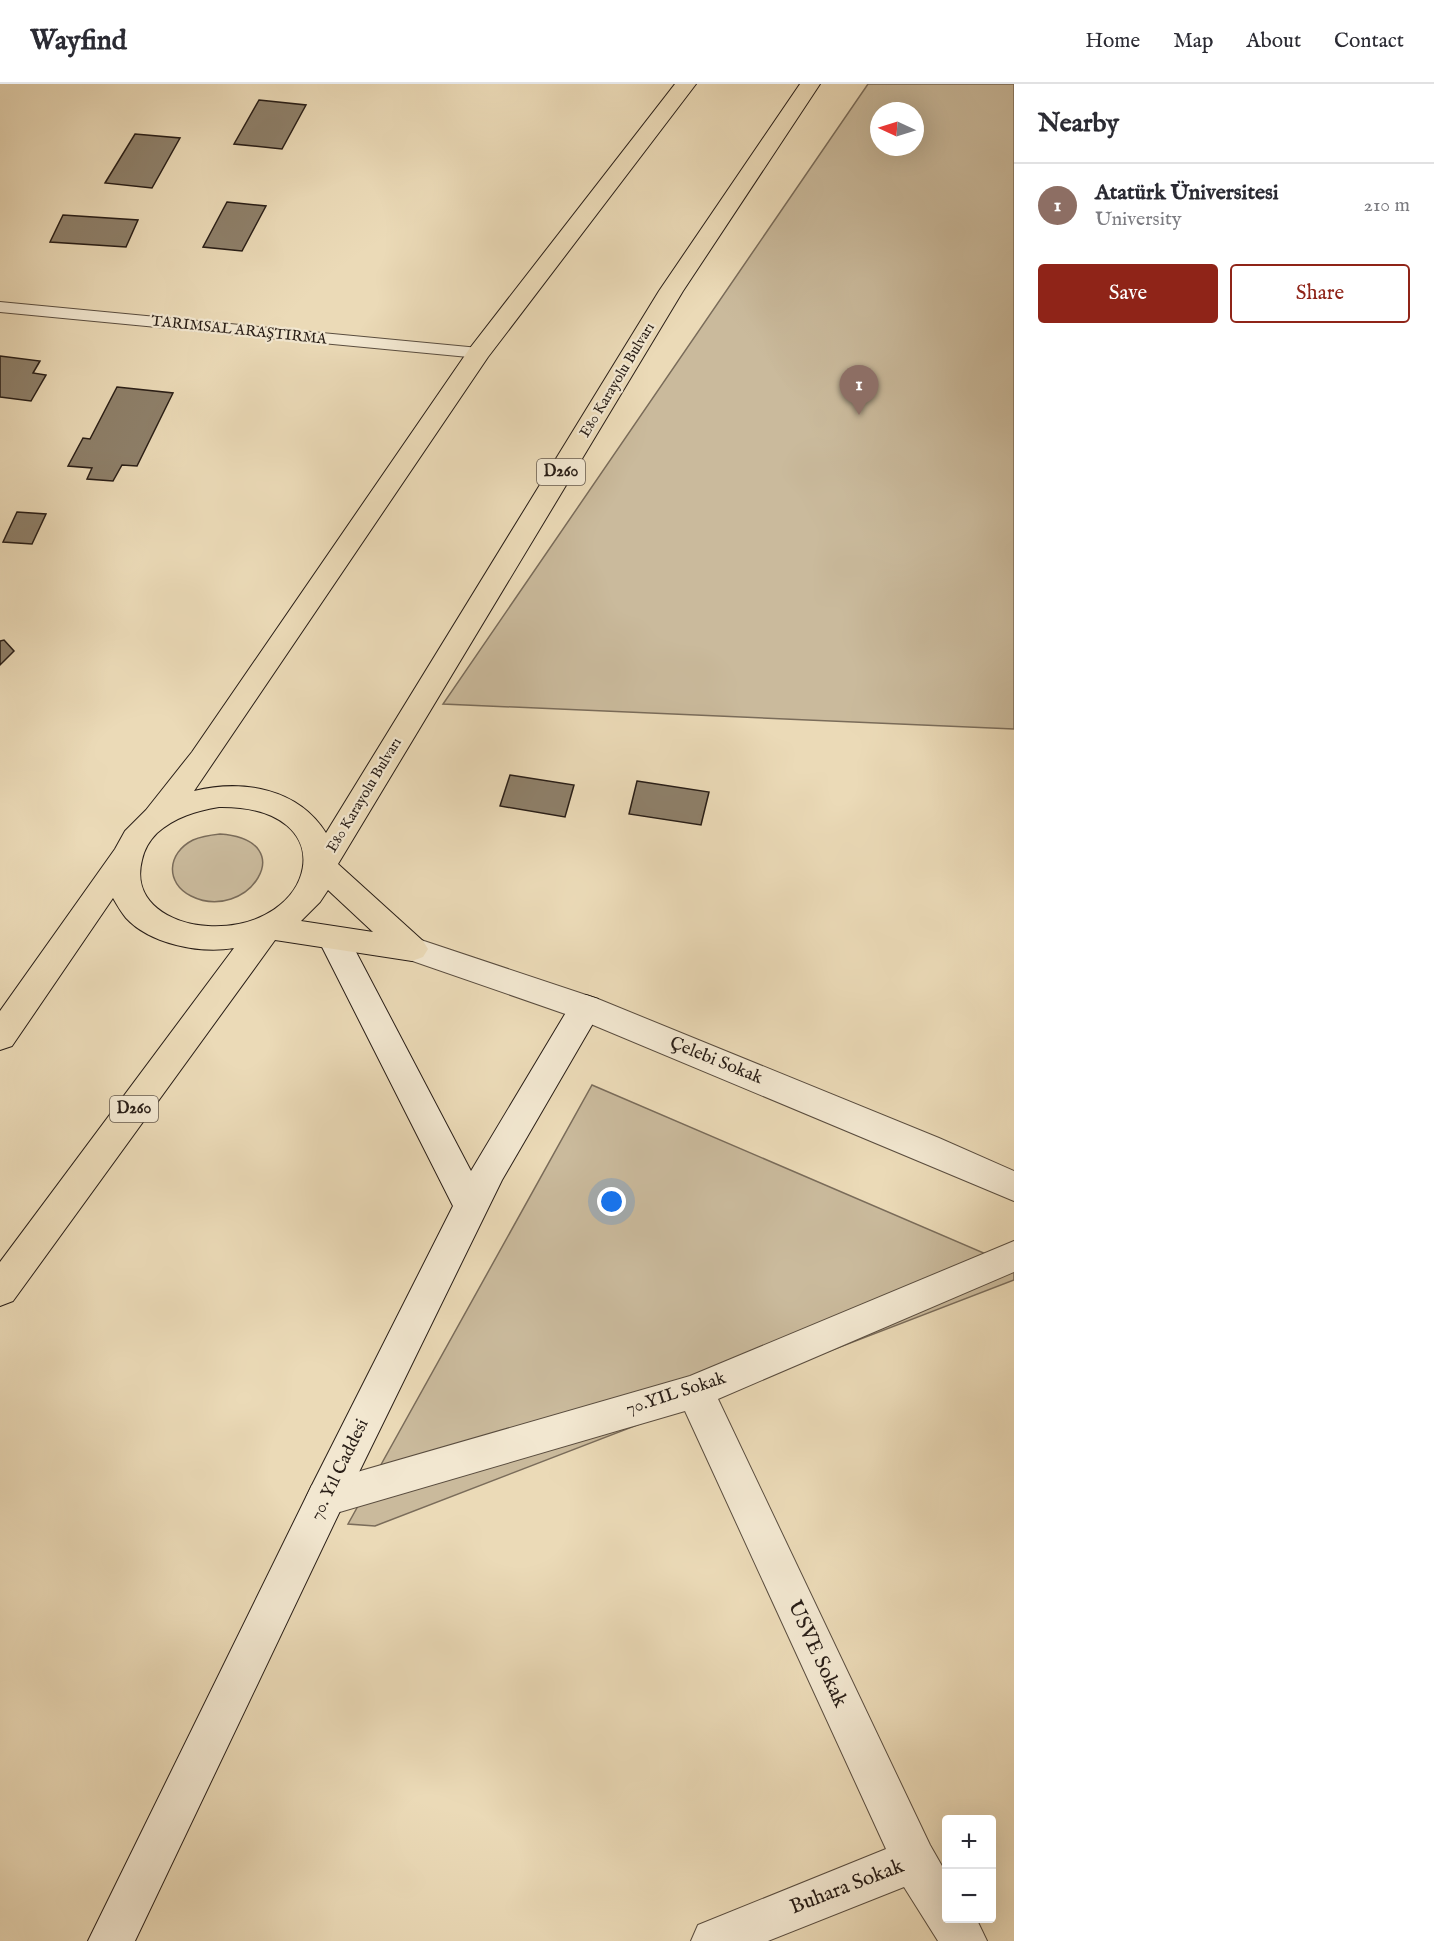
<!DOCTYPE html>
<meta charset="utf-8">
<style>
:root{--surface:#fff;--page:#f2f2f3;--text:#2b2b33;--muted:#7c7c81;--line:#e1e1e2;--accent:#8f2418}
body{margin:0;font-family:"IM FELL English",serif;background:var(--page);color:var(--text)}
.controls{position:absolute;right:18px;bottom:18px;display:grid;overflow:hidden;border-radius:6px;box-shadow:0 6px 24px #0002}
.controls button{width:54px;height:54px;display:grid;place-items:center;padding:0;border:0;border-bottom:2px solid var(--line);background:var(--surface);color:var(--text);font:30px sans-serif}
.compass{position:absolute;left:870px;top:18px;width:54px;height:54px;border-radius:50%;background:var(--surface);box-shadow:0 6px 24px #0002;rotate:274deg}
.you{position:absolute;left:612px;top:1118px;width:21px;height:21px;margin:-15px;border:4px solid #fff;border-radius:50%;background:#1a73e8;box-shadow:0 0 0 9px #1a73e833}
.badge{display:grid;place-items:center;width:39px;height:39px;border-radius:50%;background:var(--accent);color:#fff;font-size:20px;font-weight:700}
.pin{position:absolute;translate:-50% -50px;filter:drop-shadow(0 2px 3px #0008)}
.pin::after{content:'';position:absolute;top:32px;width:21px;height:18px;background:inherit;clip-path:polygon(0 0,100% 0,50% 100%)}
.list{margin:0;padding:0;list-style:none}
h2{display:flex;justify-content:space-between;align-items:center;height:78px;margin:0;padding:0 24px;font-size:26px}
h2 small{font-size:20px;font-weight:400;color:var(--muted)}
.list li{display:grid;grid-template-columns:39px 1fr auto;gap:18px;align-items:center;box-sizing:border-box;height:84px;padding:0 24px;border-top:2px solid var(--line)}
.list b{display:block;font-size:22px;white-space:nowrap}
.list p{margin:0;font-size:20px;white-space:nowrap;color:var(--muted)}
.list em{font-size:20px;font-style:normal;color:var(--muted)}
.actions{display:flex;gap:12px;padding:18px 24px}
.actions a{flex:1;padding:14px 0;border:2px solid var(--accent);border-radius:6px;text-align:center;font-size:21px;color:var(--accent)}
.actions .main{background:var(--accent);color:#fff}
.map{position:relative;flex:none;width:1014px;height:1857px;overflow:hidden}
header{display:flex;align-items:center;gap:36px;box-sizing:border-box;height:84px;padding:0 30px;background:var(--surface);border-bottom:2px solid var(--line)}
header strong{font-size:28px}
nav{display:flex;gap:33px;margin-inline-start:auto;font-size:21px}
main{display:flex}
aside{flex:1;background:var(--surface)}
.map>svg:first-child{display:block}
.green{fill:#caba9c;stroke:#7a6c5a;stroke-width:1.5;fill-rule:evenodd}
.building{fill:#8e806a;stroke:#291e17;stroke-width:1.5}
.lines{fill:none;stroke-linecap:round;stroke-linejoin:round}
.lane-casing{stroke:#5a4d3f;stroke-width:2}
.street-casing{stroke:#5a4d3f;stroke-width:2}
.secondary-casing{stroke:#291e17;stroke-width:2}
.highway-casing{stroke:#291e17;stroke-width:2}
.lane{fill:#f2e7d0;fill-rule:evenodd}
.street{fill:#f2e7d0;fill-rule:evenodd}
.secondary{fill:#f2e7d0;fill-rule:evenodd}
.highway{fill:#ebdab7;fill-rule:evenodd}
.labels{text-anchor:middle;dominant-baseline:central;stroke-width:4.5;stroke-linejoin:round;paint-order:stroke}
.far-street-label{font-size:15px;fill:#291e17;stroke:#f2e7d0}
.shield{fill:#f2e7d0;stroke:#655a4e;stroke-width:1.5}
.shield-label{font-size:16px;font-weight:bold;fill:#291e17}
.street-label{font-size:18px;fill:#291e17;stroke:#f2e7d0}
.near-street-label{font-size:21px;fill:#291e17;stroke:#f2e7d0}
</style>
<header>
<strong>Wayfind</strong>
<nav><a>Home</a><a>Map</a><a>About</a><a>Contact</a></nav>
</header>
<main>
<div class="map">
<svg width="1014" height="1857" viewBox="0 0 1014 1857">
<rect width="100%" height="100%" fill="#ebdab7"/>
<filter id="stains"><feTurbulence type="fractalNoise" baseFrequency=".00333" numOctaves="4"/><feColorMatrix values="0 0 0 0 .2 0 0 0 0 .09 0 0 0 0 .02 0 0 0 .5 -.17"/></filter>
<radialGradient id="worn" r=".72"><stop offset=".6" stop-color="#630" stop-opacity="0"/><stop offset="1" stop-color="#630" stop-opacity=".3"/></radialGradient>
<!-- green -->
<path class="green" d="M868,0H1014V645L443,620ZM879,27H915V63H879Z
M220,750C304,756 247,840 191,812C165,799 167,769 193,756C202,752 211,751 220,750Z
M592,1001L1014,1182V1196L375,1442L348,1440Z"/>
<!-- building -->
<path class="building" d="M259,16L306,21L282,65L234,60Z
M135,50L180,54L152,104L105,99Z
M227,118L266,122L242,167L203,163Z
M63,131L138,136L126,163L50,158Z
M0,272L40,277L33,289L46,291L31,317L0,313Z
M117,303L173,309L137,382L122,381L113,397L87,395L92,384L68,382L83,354L90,355Z
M17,428L46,430L32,460L3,458Z
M4,556L14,567L0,581V557Z
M510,691L574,701L565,733L500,722Z
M637,697L709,708L701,741L629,730Z"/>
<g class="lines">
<!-- lane casing -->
<g class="lane-casing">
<path id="lane" d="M0,218L479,264L485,265L488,269L485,273L479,274L0,228Z"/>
</g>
<!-- street casing -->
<g class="street-casing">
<path id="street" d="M412,853L598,915L939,1054L1014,1087V1117L574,933L401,873L396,865L401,857Z
M1014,1157V1188L718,1315L930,1761L946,1789V1834H976L987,1857H938L904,1803L768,1857H691L698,1841L886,1765L685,1327L326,1432L312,1427L306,1414L312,1401L690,1292Z"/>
</g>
<!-- secondary casing -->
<g class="secondary-casing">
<path id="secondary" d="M334,843L345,847L471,1087L574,915L586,911L598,915L602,924L502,1096L340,1427L135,1857H88L312,1401L453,1122L318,855L323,847Z"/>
</g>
<!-- highway casing -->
<g class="highway-casing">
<path id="highway" d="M675,0H696L488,273L194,707C242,695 298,704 326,749L659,207L800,0H820L683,207L338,780L423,857L428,865L423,873L412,877L275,856L13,1217L0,1222V1178L234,864C200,870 150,860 126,834C121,828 117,821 113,814L12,962L0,966V927L115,765L125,747L146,726L192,668L470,264ZM219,723C348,721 317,848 208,842C172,840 131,819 142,776C144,766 149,757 157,749C175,733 196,727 219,723ZM328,806L373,848L301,837L320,818Z"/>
</g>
<!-- lane -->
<use href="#lane" class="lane"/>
<!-- street -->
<use href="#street" class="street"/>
<!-- secondary -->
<use href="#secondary" class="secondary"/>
<!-- highway -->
<use href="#highway" class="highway"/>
</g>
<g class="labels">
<!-- far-street labels -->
<g class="far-street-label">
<text transform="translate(239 246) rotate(6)">TARIMSAL ARAŞTIRMA</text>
<text transform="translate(617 296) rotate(-59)">E80 Karayolu Bulvarı</text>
<text transform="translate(364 711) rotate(-59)">E80 Karayolu Bulvarı</text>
</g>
<!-- shield labels -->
<g class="shield">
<rect x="537" y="375" width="48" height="26" rx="4.5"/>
<rect x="110" y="1012" width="48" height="26" rx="4.5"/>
</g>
<g class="shield-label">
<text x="561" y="388">D260</text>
<text x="134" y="1025">D260</text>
</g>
<!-- street labels -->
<g class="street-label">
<text transform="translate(716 977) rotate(22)">Çelebi Sokak</text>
<text transform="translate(676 1310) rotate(-18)">70.YIL Sokak</text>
<text transform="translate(340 1386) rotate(-64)">70. Yıl Caddesi</text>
</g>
<!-- near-street labels -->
<g class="near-street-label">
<text transform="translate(817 1570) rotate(65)">USVE Sokak</text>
<text transform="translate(847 1803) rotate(-21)">Buhara Sokak</text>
</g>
</g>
<rect width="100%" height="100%" filter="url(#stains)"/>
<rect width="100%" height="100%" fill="url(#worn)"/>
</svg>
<div class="controls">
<button>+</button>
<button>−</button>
</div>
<svg class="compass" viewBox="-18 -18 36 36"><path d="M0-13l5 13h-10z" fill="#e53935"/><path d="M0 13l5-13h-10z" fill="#7c7c81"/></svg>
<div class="you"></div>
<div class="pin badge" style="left:859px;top:331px;background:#8d6e63">1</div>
</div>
<aside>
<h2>Nearby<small></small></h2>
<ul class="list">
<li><span class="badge" style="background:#8d6e63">1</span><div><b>Atatürk Üniversitesi</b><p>University</p></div><em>210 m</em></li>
</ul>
<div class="actions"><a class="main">Save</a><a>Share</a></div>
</aside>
</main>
